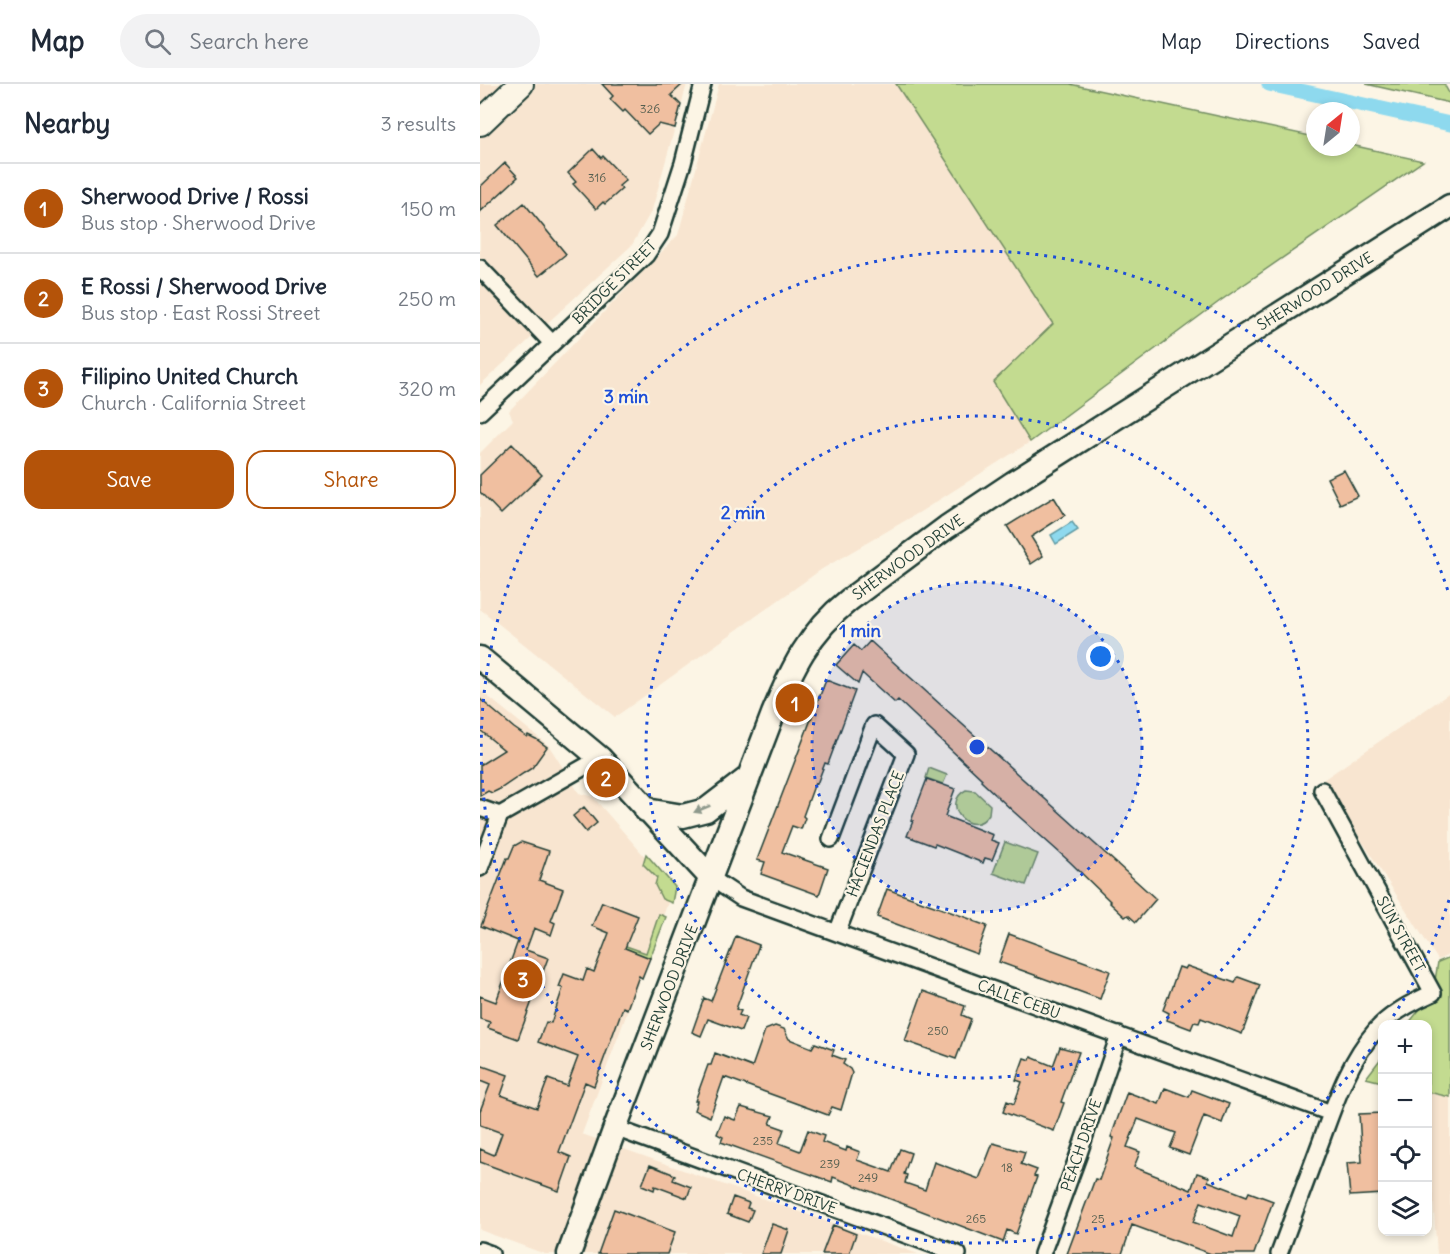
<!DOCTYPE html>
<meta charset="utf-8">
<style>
:root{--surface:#fff;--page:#f2f2f3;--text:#1f2937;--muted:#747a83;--line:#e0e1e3;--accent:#b45309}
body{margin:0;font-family:Delius,sans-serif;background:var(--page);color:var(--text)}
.controls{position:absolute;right:18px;bottom:18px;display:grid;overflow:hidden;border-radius:12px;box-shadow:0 3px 9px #0003}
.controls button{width:54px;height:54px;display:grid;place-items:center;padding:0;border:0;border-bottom:2px solid var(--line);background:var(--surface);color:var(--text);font:30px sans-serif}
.compass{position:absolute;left:826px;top:18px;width:54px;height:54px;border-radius:50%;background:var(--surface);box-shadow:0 3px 9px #0003;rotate:30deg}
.you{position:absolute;left:621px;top:573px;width:21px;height:21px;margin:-15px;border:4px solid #fff;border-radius:50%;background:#1a73e8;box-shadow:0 0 0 9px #1a73e833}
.badge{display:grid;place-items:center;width:39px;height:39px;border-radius:50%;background:var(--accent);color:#fff;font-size:20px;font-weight:700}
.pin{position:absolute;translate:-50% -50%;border:3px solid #fff;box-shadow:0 2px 6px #0006}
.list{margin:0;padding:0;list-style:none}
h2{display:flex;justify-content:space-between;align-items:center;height:78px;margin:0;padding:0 24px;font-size:26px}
h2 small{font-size:20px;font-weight:400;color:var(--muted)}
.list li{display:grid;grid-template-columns:39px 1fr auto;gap:18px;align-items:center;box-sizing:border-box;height:90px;padding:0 24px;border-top:2px solid var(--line)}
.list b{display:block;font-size:22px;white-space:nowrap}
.list p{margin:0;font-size:20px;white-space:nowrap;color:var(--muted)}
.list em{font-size:20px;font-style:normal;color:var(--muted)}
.actions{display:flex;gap:12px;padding:18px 24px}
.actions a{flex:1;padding:14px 0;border:2px solid var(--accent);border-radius:18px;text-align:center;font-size:21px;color:var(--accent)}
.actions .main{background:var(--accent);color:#fff}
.icon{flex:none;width:33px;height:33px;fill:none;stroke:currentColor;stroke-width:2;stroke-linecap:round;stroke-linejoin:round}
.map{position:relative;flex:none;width:970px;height:1170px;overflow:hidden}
header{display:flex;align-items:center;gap:36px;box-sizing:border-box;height:84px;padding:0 30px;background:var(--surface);border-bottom:2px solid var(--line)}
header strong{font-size:28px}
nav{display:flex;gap:33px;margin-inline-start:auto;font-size:21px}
.search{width:420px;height:54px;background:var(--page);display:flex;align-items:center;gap:15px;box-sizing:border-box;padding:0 21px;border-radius:33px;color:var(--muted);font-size:22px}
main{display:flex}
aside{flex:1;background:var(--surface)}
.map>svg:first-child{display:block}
.built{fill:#f8e5d0}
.green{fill:#c3db90;stroke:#718c62;stroke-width:1.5}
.water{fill:#8ed9ee;stroke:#629ba4;stroke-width:1.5}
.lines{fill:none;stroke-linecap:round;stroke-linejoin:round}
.canal{stroke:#8ed9ee;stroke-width:15}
.building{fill:#f0bfa0;stroke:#1f3d34;stroke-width:1.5;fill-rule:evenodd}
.street-casing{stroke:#1f3d34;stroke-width:20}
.secondary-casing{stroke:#1f3d34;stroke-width:27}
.primary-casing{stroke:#1f3d34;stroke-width:28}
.street{stroke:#fcf5e5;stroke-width:15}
.secondary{stroke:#fcf5e5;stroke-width:22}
.primary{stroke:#fcf5e5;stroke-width:24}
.oneway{fill:#8e998c}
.ring{fill:none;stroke:#1d4ed8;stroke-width:3;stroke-dasharray:3 6}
.labels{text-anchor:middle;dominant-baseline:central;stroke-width:4.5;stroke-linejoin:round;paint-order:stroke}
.number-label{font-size:12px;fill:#535e4f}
.street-label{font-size:15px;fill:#1f3d34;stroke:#fcf5e5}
.centre{fill:#1d4ed8;stroke:#fcf5e5;stroke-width:3}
.ring-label{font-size:18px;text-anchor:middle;font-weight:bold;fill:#1d4ed8;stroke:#fcf5e5;stroke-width:4.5;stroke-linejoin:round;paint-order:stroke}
</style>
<header>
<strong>Map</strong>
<div class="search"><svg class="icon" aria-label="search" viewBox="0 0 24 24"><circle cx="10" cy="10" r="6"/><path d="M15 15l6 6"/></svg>Search here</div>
<nav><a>Map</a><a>Directions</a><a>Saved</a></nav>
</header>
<main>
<aside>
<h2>Nearby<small>3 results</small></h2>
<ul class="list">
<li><span class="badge">1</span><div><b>Sherwood Drive / Rossi</b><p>Bus stop · Sherwood Drive</p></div><em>150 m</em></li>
<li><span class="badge">2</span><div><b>E Rossi / Sherwood Drive</b><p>Bus stop · East Rossi Street</p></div><em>250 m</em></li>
<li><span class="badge">3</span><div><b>Filipino United Church</b><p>Church · California Street</p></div><em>320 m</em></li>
</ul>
<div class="actions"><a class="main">Save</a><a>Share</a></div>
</aside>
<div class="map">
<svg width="970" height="1170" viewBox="0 0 970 1170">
<rect width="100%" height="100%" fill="#fcf5e5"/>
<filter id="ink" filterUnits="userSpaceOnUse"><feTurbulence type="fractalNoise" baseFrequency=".0167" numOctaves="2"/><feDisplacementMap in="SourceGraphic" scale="12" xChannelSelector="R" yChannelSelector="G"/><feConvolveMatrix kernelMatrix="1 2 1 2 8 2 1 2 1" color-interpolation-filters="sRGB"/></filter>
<g filter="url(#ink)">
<!-- built -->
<path class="built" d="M0,0H207L172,126L152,161L0,301Z
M239,0H416L573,240L513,298L550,358L440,428L342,485L135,633L0,525V369L33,336L29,327L198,151Z
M0,606L69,662L99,709L113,713L193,805L102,1050L438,1170H65L0,1146Z
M970,609V870L958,876L843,696Z
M948,1008L970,1013V1170H957L948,1043Z"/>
<!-- green -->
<path class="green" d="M416,0H590L835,53V63H871V61L943,77L740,217L550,358L513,298L573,240Z
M886,0H964L970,11V19Z
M449,684L467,691L463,700L446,694Z
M486,706L495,707L510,721L509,730C492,757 459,720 486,706Z
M525,758L558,770L546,801L513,789Z
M166,770L195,803L192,819L182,815L175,801L177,794L163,780Z
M179,830L186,833L170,874L145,865L146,862L166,869Z
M970,873V1013L948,1008V940H928L953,909L958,878Z
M902,973V998L886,994Z"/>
<!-- water -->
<path class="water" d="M592,438L598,446L576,460L571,451Z"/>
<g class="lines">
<!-- canal -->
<path class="canal" d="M789,0L970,40"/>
</g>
<!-- building -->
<path class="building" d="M122,0H203L191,11L201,21L195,44L179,40L168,50L145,26L143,28L130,15L133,12Z
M113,65L121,74L123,72L146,96L139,102L142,105L125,120L123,118L116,125L93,100L96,98L88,89Z
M25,79L38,93L0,128V103Z
M44,119L86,170L59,192L17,141Z
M32,360L62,391L21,430L0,408V391Z
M864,386L878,412L860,420L847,394Z
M574,413L585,431L551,453L563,472L551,480L527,442Z
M390,557L676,815L656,838L648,831L645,833L630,819L631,818L590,778L534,728L501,697L502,695L418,616L415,619L382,589L378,600L356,581L374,561L381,567Z
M346,596L375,607L348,680L345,679L337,700L335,699L323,732L325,734L321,745L312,742L302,768L348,784L339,811L281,790L285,778L277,776Z
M0,615L34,644L47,653L48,651L56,655L67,663L52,684L44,689L20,705L12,709L8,707L0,712V681L24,666L0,646Z
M447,695L475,705L465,732L513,751L511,756L519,759L512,776L505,774L503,779L455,760L454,762L427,752L433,737H431Z
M104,723L117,739L106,748L93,732Z
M41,758L69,767L59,796L83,805L71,837L75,839L71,851L54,844L46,866L68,874L38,955L8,944L10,938L0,935V912L16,918L38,857L1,842L27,774H29L34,762Z
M407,805L493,836V837L507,842L497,870L397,833Z
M122,818L158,832L145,864L170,874L162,894L159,892L147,925L143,923L114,1002L105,998L79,1068L91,1073L79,1107L0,1078V1065L14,1071L22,1049L0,1041V1027L10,1001L0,997V981L28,991L21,1011L57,1024L68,995L87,1002L98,973L58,958L66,938L71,939L83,904L79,903L84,890L103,897L107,885L114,888L129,849L112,842Z
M529,850L630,887L620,915L519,878Z
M256,852L279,861L256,925L261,927L259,931L266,934L261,947L228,935L221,952L212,948L224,914L231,917Z
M707,882L755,899L758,893L780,901L762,950L721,934L719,939L714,938L711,945L687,936L689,929L683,926L691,905L699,883L705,885Z
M443,907L485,922L482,931L491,935L476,975L425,957Z
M295,942L304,945L309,955L332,964L335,959L354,966L352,971L365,976L363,980L370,985L372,989L361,1026L352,1023L348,1031L244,993L230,1033L214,1026L217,1017H215L228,981H231L235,969L272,983L285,946Z
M580,963L599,968L581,1018L584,1019L574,1047L523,1028L527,1017L534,1020L542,998L536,996L544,974L550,976L551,973L573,982Z
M685,1004L709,1013L712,1006L749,1020L742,1039L724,1032L709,1071L690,1064L696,1049L658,1035L647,1063L660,1068L654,1083L711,1106L717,1089L729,1093L728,1097L767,1112L769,1108L793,1117L774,1170H731L652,1141L642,1170H587L615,1095L619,1096L634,1054L631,1053L647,1008L679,1020ZM721,1118L760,1132L753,1153L713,1138Z
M261,1023L293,1032L290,1040L304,1045L299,1059L320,1067L328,1046L344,1052L342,1058L366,1067L367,1063L380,1068L377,1076L411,1088L420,1065L431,1069L424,1090L427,1091L425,1099L445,1106L454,1078L499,1095L513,1059L545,1068L541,1080L557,1086L554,1092L557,1093L536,1150L527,1146L523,1158L353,1093L352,1098L241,1058L243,1053L237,1050L244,1032L255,1036Z
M903,1029V1110L870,1112L867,1079L882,1078L879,1030Z
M170,1081L195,1091L193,1096L211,1103L207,1114L175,1102L174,1106L162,1101Z
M253,1113L269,1119L267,1124L273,1126L268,1138L247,1130Z
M134,1125L195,1148L187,1170H118Z
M292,1140L309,1146L301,1170H281Z
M353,1141L376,1150L369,1170H342Z"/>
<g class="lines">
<!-- street casing -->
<g class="street-casing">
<path id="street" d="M0,184L72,259
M0,328L166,171L180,150L203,79L223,0
M0,724L20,731L120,674
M351,755L394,641L426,670L357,849
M0,784L20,731
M231,794L261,814L851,1029
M135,1044L478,1170
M0,1166L11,1170
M562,1170L598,1072L639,951
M799,1170C813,1132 827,1095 841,1057C855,1019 868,978 896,946C911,929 932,918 953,909L842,706"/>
</g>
<!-- secondary casing -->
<g class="secondary-casing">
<path id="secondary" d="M0,574L120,674L231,794
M166,726L203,732L226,726L269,693
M89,1170L135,1044L293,630C312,584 329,548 369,516L467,443L533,399L970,122"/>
</g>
<!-- primary casing -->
<g class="primary-casing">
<path id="primary" d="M0,39L41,0"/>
</g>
<!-- street -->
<use href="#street" class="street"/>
<!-- secondary -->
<use href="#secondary" class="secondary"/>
<!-- primary -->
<use href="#primary" class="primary"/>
</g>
<!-- one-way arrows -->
<defs><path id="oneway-solid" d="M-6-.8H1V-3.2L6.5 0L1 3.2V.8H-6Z" transform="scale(1.5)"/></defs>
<use class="oneway" href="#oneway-solid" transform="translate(222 725) rotate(158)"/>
</g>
<!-- distance rings -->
<circle cx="497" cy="663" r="165" fill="#1d4ed8" fill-opacity=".12"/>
<g class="ring">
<circle cx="497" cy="663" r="165"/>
<circle cx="497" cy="663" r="331"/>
<path d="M969 816A496 496 0 0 1 908 940M901 951A496 496 0 1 1 969 510"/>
</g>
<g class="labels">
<!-- number labels -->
<g class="number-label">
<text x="170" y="24">326</text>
<text x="117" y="93">316</text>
<text x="458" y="946">250</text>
<text x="283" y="1056">235</text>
<text x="350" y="1079">239</text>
<text x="527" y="1083">18</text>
<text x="388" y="1093">249</text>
<text x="496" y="1134">265</text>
<text x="618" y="1134">25</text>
</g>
<!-- street labels -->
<g class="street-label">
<text transform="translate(134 198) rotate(-45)">BRIDGE STREET</text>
<text transform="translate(835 207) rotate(-32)">SHERWOOD DRIVE</text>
<text transform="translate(428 473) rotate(-36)">SHERWOOD DRIVE</text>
<text transform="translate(395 750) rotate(-69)">HACIENDAS PLACE</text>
<text transform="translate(921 850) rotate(61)">SUN STREET</text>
<text transform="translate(189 903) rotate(-69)">SHERWOOD DRIVE</text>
<text transform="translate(539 915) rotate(20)">CALLE CEBU</text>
<text transform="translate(601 1061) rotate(-71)">PEACH DRIVE</text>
<text transform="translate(307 1107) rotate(20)">CHERRY DRIVE</text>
</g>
</g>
<circle cx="497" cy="663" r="9" class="centre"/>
<g class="ring-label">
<text x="146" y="319">3 min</text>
<text x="263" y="435">2 min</text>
<text x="380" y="553">1 min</text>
</g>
</svg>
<div class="controls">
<button>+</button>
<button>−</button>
<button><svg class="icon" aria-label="locate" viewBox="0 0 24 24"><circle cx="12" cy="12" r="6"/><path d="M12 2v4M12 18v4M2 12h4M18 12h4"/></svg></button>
<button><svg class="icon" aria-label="layers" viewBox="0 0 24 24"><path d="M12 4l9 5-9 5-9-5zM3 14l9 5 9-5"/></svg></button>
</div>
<svg class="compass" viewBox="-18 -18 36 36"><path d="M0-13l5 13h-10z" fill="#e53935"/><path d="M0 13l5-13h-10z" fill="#747a83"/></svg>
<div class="you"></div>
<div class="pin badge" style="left:315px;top:619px">1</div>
<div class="pin badge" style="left:126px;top:694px">2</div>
<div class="pin badge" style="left:43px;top:895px">3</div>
</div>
</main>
